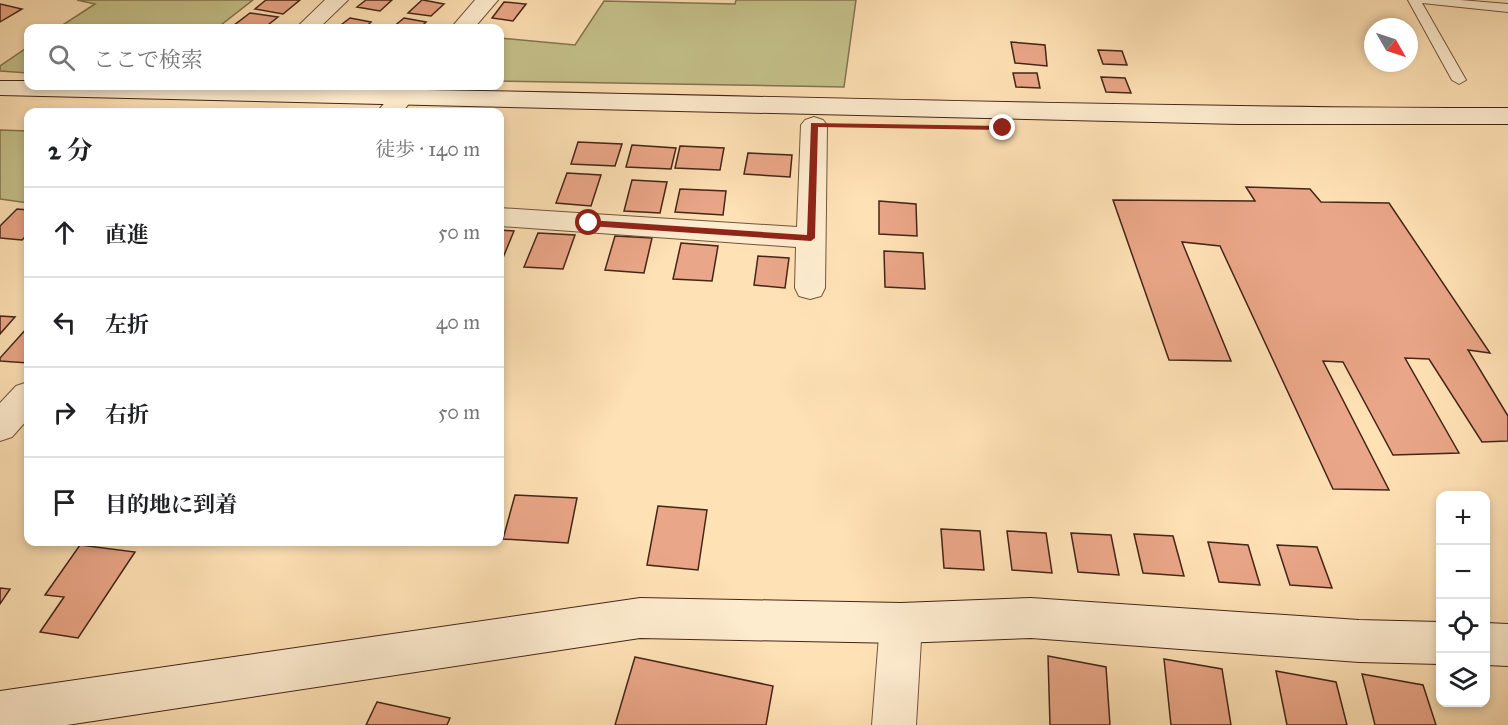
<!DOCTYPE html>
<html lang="ja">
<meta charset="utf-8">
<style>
:root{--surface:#fff;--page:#f2f2f2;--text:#202124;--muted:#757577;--line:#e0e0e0}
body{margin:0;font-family:"IM FELL Great Primer","Noto Serif JP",serif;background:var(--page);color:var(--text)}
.controls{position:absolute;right:18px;bottom:18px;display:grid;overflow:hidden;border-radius:12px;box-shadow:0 3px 9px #0003}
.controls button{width:54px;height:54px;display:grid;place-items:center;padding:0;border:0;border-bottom:2px solid var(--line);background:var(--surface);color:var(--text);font:30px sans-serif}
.compass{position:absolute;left:1364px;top:18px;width:54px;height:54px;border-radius:50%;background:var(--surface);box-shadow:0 3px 9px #0003;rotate:129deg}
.stop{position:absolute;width:18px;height:18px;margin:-14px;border:4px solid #8f2418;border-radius:50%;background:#fff}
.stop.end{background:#8f2418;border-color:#fff;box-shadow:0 2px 6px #0008}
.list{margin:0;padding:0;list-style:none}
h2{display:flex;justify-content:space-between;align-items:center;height:78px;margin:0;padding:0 24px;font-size:26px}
h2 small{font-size:20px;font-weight:400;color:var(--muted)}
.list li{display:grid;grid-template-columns:39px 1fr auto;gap:18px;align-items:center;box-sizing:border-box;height:90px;padding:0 24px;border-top:2px solid var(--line)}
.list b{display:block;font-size:22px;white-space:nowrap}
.list em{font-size:20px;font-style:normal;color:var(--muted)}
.icon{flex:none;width:33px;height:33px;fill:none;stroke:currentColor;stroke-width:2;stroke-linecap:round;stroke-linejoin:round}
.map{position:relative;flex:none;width:1508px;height:725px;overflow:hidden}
.search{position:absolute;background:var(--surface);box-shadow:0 3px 9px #0003;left:24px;top:24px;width:480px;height:66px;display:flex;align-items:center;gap:15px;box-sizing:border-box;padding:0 21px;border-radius:12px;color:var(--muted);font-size:22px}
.panel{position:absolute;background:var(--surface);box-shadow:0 3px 9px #0003;left:24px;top:108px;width:480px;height:438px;border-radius:12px}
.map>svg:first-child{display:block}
.green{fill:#c5c18a;stroke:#857350;stroke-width:1.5}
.building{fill:#eaa688;stroke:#452516;stroke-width:1.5}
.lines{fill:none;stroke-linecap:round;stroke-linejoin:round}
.lane-casing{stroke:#73543e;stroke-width:2}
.street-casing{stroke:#73543e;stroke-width:2}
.secondary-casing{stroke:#452516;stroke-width:2}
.lane{fill:#feeccf;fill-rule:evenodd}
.street{fill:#feeccf;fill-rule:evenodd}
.secondary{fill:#feeccf;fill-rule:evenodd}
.route{fill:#8f2418}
</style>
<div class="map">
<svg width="1508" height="725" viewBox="0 0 1508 725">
<rect width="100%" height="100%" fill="#fee1b5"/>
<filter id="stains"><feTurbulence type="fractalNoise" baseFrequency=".00333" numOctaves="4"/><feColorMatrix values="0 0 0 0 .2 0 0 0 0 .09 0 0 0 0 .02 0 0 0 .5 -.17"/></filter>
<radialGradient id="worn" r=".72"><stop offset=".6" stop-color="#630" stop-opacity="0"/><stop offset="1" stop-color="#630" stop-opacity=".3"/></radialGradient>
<!-- green -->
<path class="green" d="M77,0H253L217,28H58L95,4Z
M736,0H856L844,87L500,81V38L575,45L604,1L735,4Z
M28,47V73L0,71V66Z
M0,130L28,131V203L0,199Z"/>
<!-- building -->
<path class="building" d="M266,0H300L283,14L255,9Z
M366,0H392L380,11L357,7Z
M422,0H423L444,4L431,16L408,13Z
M504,2L526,4L513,21L492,18Z
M0,4L22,9L0,22Z
M250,13L278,17L264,28L233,26Z
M350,18L371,22L365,28H337Z
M404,18L426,22L420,28H392Z
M1011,42L1045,45L1047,66L1015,63Z
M1098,50L1122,51L1127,65L1103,64Z
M1013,73H1037L1040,88L1016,87Z
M1101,77L1125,78L1131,93L1106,92Z
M578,142L622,144L615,166L571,164Z
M632,145L676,148L671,169L626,167Z
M680,146L724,148L720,170L675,168Z
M748,153L792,155L790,177L744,174Z
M567,173L601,175L591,206L556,203Z
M632,180L667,182L660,213L624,211Z
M1246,187L1310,189L1321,202L1389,203L1490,353L1468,350L1508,416V441L1482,442L1429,359L1405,358L1459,453L1393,455L1343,362L1323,361L1389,490L1333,489L1220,246L1182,242L1231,361L1169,360L1113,200L1255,201Z
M680,189L726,191L723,215L675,212Z
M879,201L916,204L917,236L879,234Z
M17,209L28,210V234L22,240L0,238V226Z
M500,230L514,231L500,265Z
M538,233L575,235L563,269L524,267Z
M615,236L652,238L644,273L605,270Z
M681,243L718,246L712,281L673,279Z
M884,251L923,253L925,289L885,287Z
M758,256L789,258L785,288L754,285Z
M0,316L15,317L0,334Z
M28,327V363L0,361V358Z
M515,495L577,498L568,543L503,539Z
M658,506L707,510L698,570L647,565Z
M941,529L980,531L984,570L944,568Z
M1007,531L1046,533L1052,573L1012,570Z
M1071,533L1111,535L1119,575L1078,572Z
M1134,534L1173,536L1184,576L1143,573Z
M1208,542L1248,545L1260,585L1219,582Z
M80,545L135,552L78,638L40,632L64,597L45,595Z
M1277,545L1317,547L1332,588L1290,585Z
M0,588L10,589L0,604Z
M1048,656L1106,667L1110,725H1050Z
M635,657L773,686L766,725H615Z
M1164,659L1222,669L1231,725H1171Z
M1276,671L1336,682L1347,725H1287Z
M1362,674L1423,685L1436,725H1375Z
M377,702L450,718L447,725H366Z"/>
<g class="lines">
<!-- lane casing -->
<g class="lane-casing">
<path id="lane" d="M1408,0H1460L1508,4V12L1422,3L1466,80L1459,84L1452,80Z"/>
</g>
<!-- street casing -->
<g class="street-casing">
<path id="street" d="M325,0H348L319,28H296Z
M475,0H498L474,28H451Z
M399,86H424L402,112H377Z
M814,117L823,120L827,125L825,288L821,296L810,299L799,296L795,288L796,247L500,226V208L797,227L801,125L805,120Z
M28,382V419L12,437L0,441V403L16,386Z
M901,603L916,609L922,623L916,725H872L880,623L886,609Z"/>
</g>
<!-- secondary casing -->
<g class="secondary-casing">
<path id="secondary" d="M0,81H28V86C522,86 1015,108 1508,108V124H1238L0,95Z
M640,598L901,603L1031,598L1359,620L1440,622V664L1359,662L1031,638L901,643L640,638L67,725H0V691Z
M1486,623L1508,624V666L1486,665Z"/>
</g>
<!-- lane -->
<use href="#lane" class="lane"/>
<!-- street -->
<use href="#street" class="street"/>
<!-- secondary -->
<use href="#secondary" class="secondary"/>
</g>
<!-- route -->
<path class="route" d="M811,123L1003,126L1007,128L1003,130L818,127L815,238L811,241L589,226L584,223L589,220L807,235Z"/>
<rect width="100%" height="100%" filter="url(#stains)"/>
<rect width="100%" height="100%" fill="url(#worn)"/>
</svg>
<div class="controls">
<button>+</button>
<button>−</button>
<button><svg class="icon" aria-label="locate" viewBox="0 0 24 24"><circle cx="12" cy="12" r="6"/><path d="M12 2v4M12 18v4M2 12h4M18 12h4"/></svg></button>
<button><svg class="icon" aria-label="layers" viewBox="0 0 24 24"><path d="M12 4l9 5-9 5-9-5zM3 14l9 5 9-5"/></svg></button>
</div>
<svg class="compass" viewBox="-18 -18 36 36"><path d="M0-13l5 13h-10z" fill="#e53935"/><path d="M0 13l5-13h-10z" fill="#757577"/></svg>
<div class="stop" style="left:589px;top:223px"></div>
<div class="stop end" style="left:1003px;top:128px"></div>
<div class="search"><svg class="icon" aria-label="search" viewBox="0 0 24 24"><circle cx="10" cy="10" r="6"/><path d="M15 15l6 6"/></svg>ここで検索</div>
<section class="panel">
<h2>2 分<small>徒歩 · 140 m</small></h2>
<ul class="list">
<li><svg class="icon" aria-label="ahead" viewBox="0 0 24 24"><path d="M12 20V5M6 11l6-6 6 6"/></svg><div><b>直進</b></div><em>50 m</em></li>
<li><svg class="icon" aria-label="left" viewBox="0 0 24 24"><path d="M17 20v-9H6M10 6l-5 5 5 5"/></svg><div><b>左折</b></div><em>40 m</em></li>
<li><svg class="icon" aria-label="right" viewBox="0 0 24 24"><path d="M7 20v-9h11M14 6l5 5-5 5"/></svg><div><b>右折</b></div><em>50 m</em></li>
<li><svg class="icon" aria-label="arrive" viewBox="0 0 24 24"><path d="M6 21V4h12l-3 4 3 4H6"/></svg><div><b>目的地に到着</b></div></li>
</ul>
</section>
</div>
